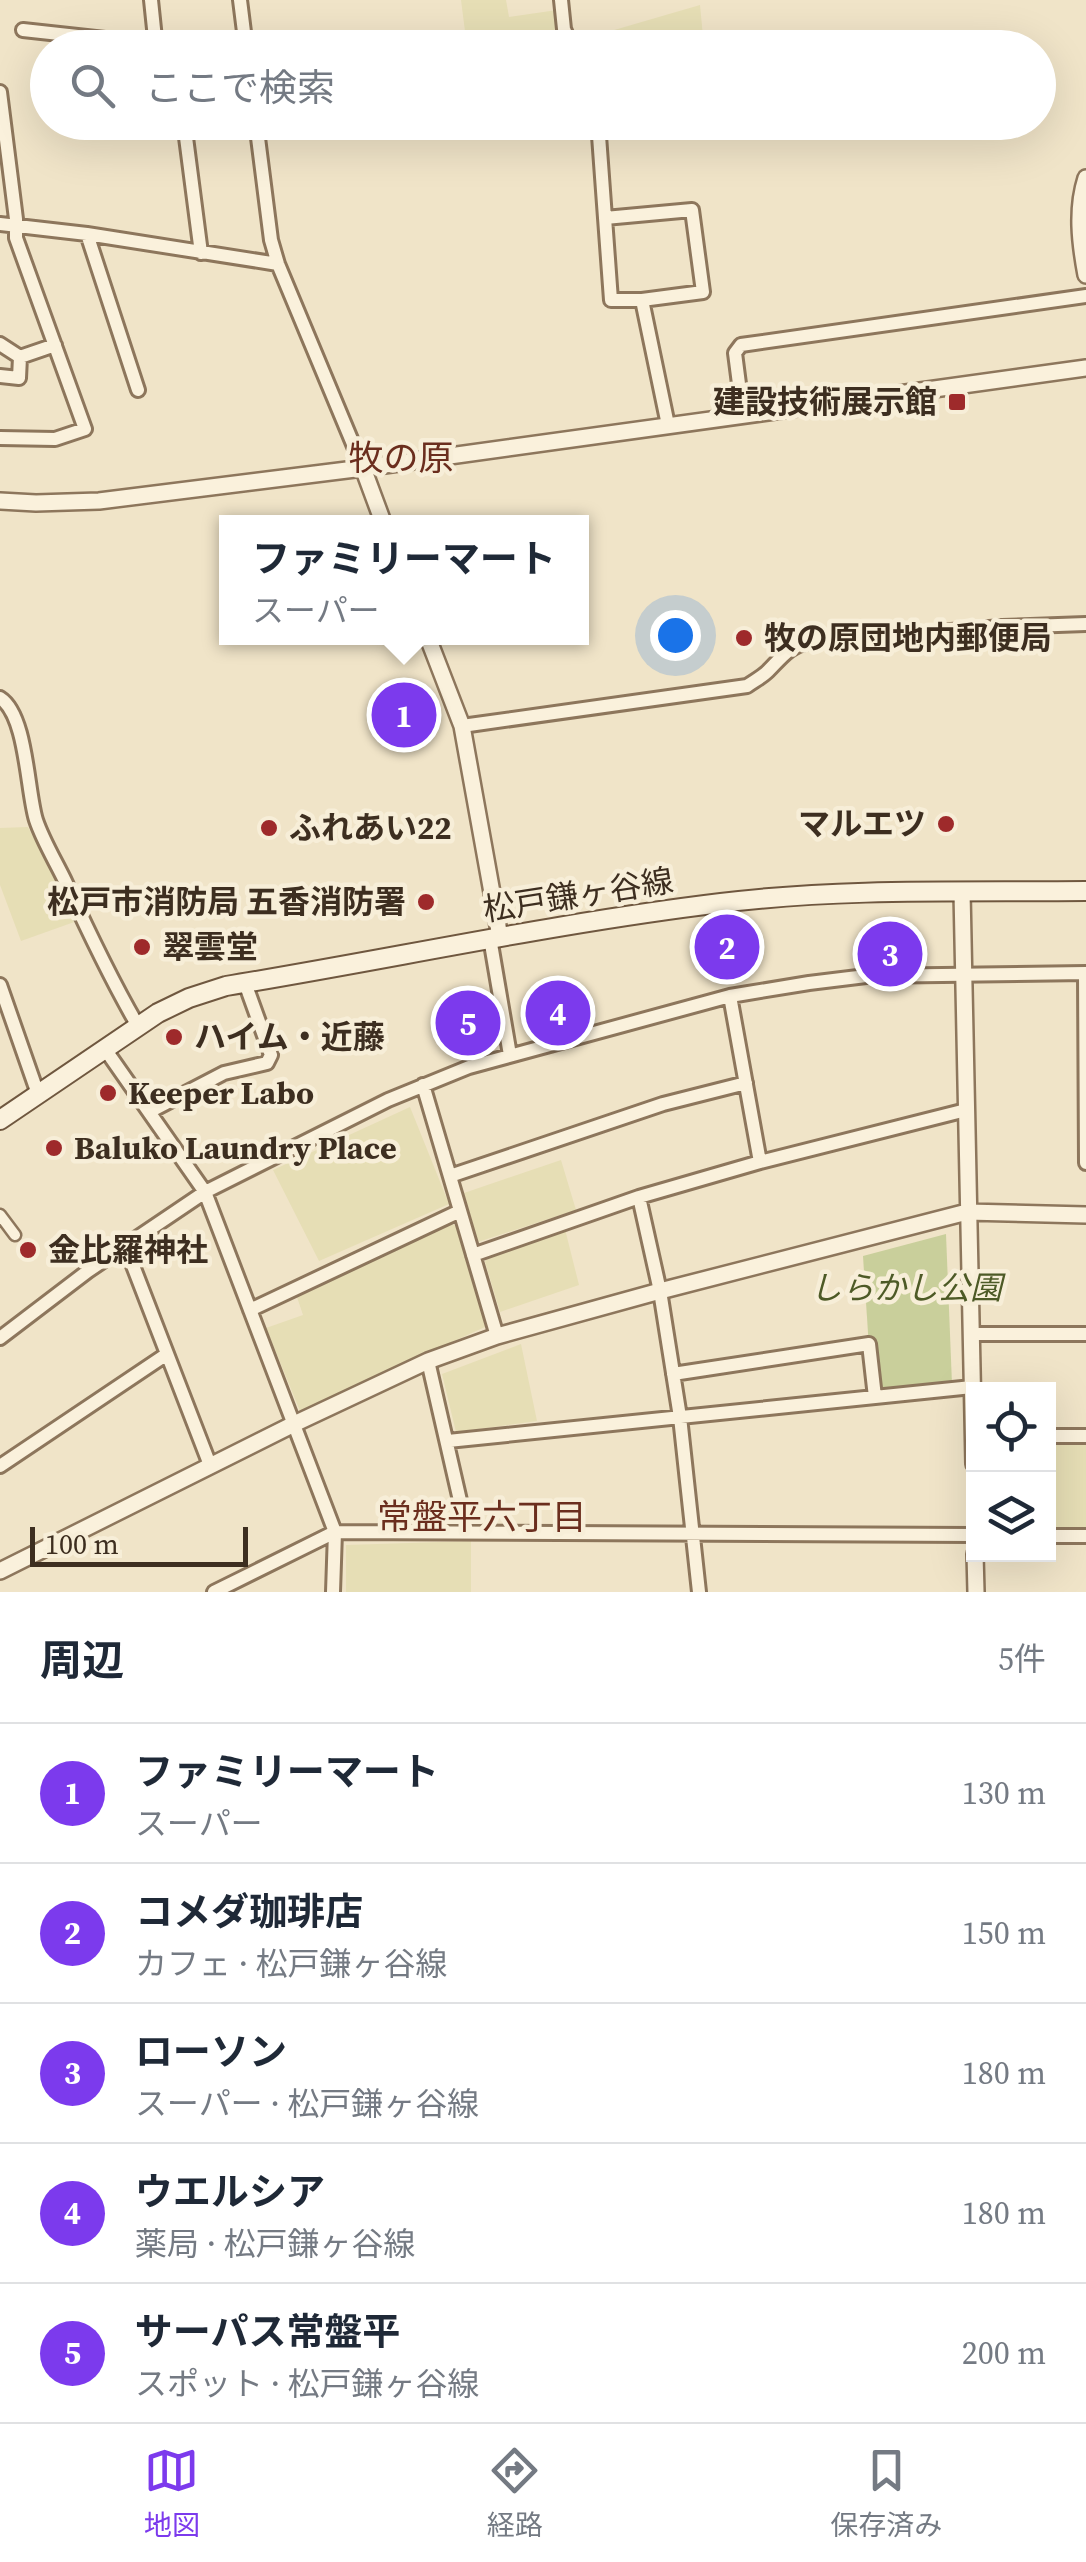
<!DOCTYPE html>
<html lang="ja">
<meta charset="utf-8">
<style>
:root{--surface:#fff;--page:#f2f2f3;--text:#1f2937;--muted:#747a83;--line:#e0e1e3;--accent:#7c3aed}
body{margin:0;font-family:"Source Serif 4","Noto Sans JP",serif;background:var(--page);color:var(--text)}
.controls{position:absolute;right:30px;bottom:30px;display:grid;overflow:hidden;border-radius:0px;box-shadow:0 10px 40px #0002}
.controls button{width:90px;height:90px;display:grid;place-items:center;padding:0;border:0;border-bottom:2px solid var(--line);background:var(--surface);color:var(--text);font:50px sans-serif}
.scale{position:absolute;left:30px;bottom:25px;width:218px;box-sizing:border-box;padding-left:10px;border:5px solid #3d2e20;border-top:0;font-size:28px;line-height:35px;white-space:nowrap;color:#3d2e20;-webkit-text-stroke:8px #f7eed8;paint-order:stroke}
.you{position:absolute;left:675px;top:635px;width:35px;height:35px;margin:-25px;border:8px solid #fff;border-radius:50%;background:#1a73e8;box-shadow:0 0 0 15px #1a73e833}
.badge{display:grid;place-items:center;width:65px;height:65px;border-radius:50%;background:var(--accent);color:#fff;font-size:32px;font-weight:700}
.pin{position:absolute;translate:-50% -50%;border:5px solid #fff;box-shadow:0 2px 10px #0006}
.popup{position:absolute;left:219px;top:515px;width:370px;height:130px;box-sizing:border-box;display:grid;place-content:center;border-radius:0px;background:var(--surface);filter:drop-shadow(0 2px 8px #0005);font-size:32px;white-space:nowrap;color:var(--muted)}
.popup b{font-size:38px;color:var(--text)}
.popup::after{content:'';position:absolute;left:50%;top:100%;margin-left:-20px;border:20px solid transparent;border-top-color:var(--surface)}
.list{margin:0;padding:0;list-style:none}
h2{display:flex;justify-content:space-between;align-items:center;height:130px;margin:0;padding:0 40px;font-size:42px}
h2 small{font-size:32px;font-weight:400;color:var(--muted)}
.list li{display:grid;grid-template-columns:65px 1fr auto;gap:30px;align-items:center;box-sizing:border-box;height:140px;padding:0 40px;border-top:2px solid var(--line)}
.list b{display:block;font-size:38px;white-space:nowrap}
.list p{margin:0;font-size:32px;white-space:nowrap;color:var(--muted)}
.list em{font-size:32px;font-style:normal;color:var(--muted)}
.icon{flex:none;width:55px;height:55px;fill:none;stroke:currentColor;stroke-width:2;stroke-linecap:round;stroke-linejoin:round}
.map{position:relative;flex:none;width:1086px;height:1592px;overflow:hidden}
.search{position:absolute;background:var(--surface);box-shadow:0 10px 40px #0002;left:30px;right:30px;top:30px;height:110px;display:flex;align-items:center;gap:25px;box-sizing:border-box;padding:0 35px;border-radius:55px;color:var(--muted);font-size:38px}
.sheet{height:830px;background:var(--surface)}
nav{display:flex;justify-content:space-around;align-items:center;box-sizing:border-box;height:140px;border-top:2px solid var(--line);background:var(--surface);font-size:28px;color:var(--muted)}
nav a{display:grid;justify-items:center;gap:5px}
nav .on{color:var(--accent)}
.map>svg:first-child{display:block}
.farmland{fill:#e6deb5}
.green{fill:#c9cf9b}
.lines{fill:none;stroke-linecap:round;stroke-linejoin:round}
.pedestrian-casing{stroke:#8d765c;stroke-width:15}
.minor-casing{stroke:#8d765c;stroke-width:18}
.tertiary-casing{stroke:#8d765c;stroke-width:20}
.secondary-casing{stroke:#6f573f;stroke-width:22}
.pedestrian{stroke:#faf1dc;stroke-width:10}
.minor{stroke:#faf1dc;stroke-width:12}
.tertiary{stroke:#faf1dc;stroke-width:15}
.secondary{stroke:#faf1dc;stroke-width:18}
.poi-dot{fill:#9e2a2b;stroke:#f7eed8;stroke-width:4}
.labels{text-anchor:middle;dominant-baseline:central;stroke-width:9;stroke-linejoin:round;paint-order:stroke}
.poi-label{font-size:32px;font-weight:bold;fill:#3d2e20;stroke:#f7eed8;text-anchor:start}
.street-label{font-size:32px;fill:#3d2e20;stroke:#f7eed8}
.park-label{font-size:32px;font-style:italic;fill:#4d5a26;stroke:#f7eed8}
.neighbourhood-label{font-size:35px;fill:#6b2e1e;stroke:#f7eed8}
</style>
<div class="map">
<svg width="1086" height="1592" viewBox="0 0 1086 1592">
<rect width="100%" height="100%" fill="#f0e4c8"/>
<!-- farmland -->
<path class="farmland" d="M461,0H506L509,17L557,10L566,47H467Z
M700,5L704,47L576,48L573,42Z
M28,827L77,921L21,941L0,885V828Z
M410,1107L449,1204L319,1261L273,1170Z
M561,1160L576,1210L478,1242L464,1193Z
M451,1224L457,1226L473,1255L485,1327L300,1411L266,1328L303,1315L296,1294Z
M565,1229L579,1285L500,1312L485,1262L488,1255Z
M521,1344L537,1421L456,1432L442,1374Z
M1048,1442H1086V1528H1049Z
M471,1541V1592H346V1545Z"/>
<!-- green -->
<path class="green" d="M946,1234L952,1384L872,1394L863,1256Z"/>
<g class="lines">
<!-- pedestrian casing -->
<g class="pedestrian-casing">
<path id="pedestrian" d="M0,1215L15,1235"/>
</g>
<!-- minor casing -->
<g class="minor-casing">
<path id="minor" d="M151,0L156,48
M240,0L246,48
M561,0L564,29L572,48
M23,30L105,39L118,43V48
M0,92L16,219V238L85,429L55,439L0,438
M184,122L201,253
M256,122L271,240L278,264L363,468
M598,122L611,300H642L668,425
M605,218L692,210L703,292L642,300
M0,224L87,234L278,264
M87,234L138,390
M0,344L20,357
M0,376L19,378L20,357L55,345
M743,415L735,353L741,345L1086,296
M0,698C27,715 27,792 36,820C43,841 56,862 66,883C88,931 111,980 138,1026
M462,726L747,686C754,681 762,677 768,671C781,658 790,645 809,642L1002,627L1086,624
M490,938L510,1055
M1085,974L1086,1163
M0,985L38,1094
M730,996L760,1162
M105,1049L205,1192L335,1532L333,1592
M423,1085L497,1336
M149,1112L224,1073L267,1063L271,1055L245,983
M450,1176L663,1104L746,1083
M639,1197L660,1291L680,1417L699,1592
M125,1245L210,1465
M473,1255L639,1197L760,1162L966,1110
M250,1310L460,1211
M971,1334H1086
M0,1338L88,1271L205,1192L388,1100L469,1067L730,996L809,983L866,976L1086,973
M428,1361L467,1531
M673,1374L869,1344L875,1397
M1048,1436H1086
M448,1441L972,1387
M0,1466L167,1354
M1048,1536H1086
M214,1592L335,1532L974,1535"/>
</g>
<!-- tertiary casing -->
<g class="tertiary-casing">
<path id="tertiary" d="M1086,178C1076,209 1080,243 1086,275
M363,468L383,522
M0,501L36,503L99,501L363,468L1086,368
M428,638L462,726L500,937
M962,892L974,1464
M975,1554L976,1592
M0,1571L294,1424L428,1361L497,1336L660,1291L967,1212L1086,1215"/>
</g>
<!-- secondary casing -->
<g class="secondary-casing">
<path id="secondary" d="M0,1120L158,1013L189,998L226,986C391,959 555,923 721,903C842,888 965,892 1086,891"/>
</g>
<!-- pedestrian -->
<use href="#pedestrian" class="pedestrian"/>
<!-- minor -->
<use href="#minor" class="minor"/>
<!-- tertiary -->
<use href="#tertiary" class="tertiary"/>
<!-- secondary -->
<use href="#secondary" class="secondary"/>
</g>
<!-- markers -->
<g class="poi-dot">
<rect x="947" y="392" width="20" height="20" rx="5"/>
<circle cx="744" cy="638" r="10"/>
<circle cx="946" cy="824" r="10"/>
<circle cx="269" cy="828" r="10"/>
<circle cx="426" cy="902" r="10"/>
<circle cx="142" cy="947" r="10"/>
<circle cx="174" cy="1037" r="10"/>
<circle cx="108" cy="1093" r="10"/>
<circle cx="54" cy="1148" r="10"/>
<circle cx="28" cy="1250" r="10"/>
</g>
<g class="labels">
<!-- poi labels -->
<g class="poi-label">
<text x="937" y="402" text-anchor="end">建設技術展示館</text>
<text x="764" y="638">牧の原団地内郵便局</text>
<text x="926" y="824" text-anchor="end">マルエツ</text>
<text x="289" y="828">ふれあい22</text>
<text x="406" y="902" text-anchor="end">松戸市消防局 五香消防署</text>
<text x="162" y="947">翠雲堂</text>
<text x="194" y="1037">ハイム・近藤</text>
<text x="128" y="1093">Keeper Labo</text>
<text x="74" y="1148">Baluko Laundry Place</text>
<text x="48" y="1250">金比羅神社</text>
</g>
<!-- street labels -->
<g class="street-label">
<text transform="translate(578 895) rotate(-9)">松戸鎌ヶ谷線</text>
</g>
<!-- park labels -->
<g class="park-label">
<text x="906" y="1288">しらかし公園</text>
</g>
<!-- neighbourhood labels -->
<g class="neighbourhood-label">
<text x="401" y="458">牧の原</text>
<text x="482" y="1517">常盤平六丁目</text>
</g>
</g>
</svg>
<div class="controls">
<button><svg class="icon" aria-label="locate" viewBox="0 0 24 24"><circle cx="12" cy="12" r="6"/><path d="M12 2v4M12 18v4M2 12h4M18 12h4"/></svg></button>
<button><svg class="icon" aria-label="layers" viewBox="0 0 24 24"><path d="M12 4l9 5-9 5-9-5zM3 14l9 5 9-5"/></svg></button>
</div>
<div class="scale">100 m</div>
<div class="you"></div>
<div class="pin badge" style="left:404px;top:715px">1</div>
<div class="popup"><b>ファミリーマート</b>スーパー</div>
<div class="pin badge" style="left:727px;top:947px">2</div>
<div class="pin badge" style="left:890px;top:954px">3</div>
<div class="pin badge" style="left:558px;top:1013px">4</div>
<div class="pin badge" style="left:468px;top:1023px">5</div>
<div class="search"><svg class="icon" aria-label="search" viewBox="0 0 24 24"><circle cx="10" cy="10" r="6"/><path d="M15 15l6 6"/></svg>ここで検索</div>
</div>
<section class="sheet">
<h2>周辺<small>5件</small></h2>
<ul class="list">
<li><span class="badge">1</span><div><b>ファミリーマート</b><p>スーパー</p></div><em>130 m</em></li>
<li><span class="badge">2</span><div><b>コメダ珈琲店</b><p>カフェ · 松戸鎌ヶ谷線</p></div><em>150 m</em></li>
<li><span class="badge">3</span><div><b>ローソン</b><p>スーパー · 松戸鎌ヶ谷線</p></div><em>180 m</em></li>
<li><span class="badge">4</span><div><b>ウエルシア</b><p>薬局 · 松戸鎌ヶ谷線</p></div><em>180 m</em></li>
<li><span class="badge">5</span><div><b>サーパス常盤平</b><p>スポット · 松戸鎌ヶ谷線</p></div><em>200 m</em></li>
</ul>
</section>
<nav>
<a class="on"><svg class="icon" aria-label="map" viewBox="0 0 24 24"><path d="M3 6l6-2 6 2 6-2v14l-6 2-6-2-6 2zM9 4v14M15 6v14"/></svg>地図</a>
<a><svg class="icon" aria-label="directions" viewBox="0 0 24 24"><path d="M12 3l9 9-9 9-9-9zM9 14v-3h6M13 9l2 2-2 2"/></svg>経路</a>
<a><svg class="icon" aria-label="saved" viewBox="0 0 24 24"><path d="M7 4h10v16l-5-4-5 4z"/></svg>保存済み</a>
</nav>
